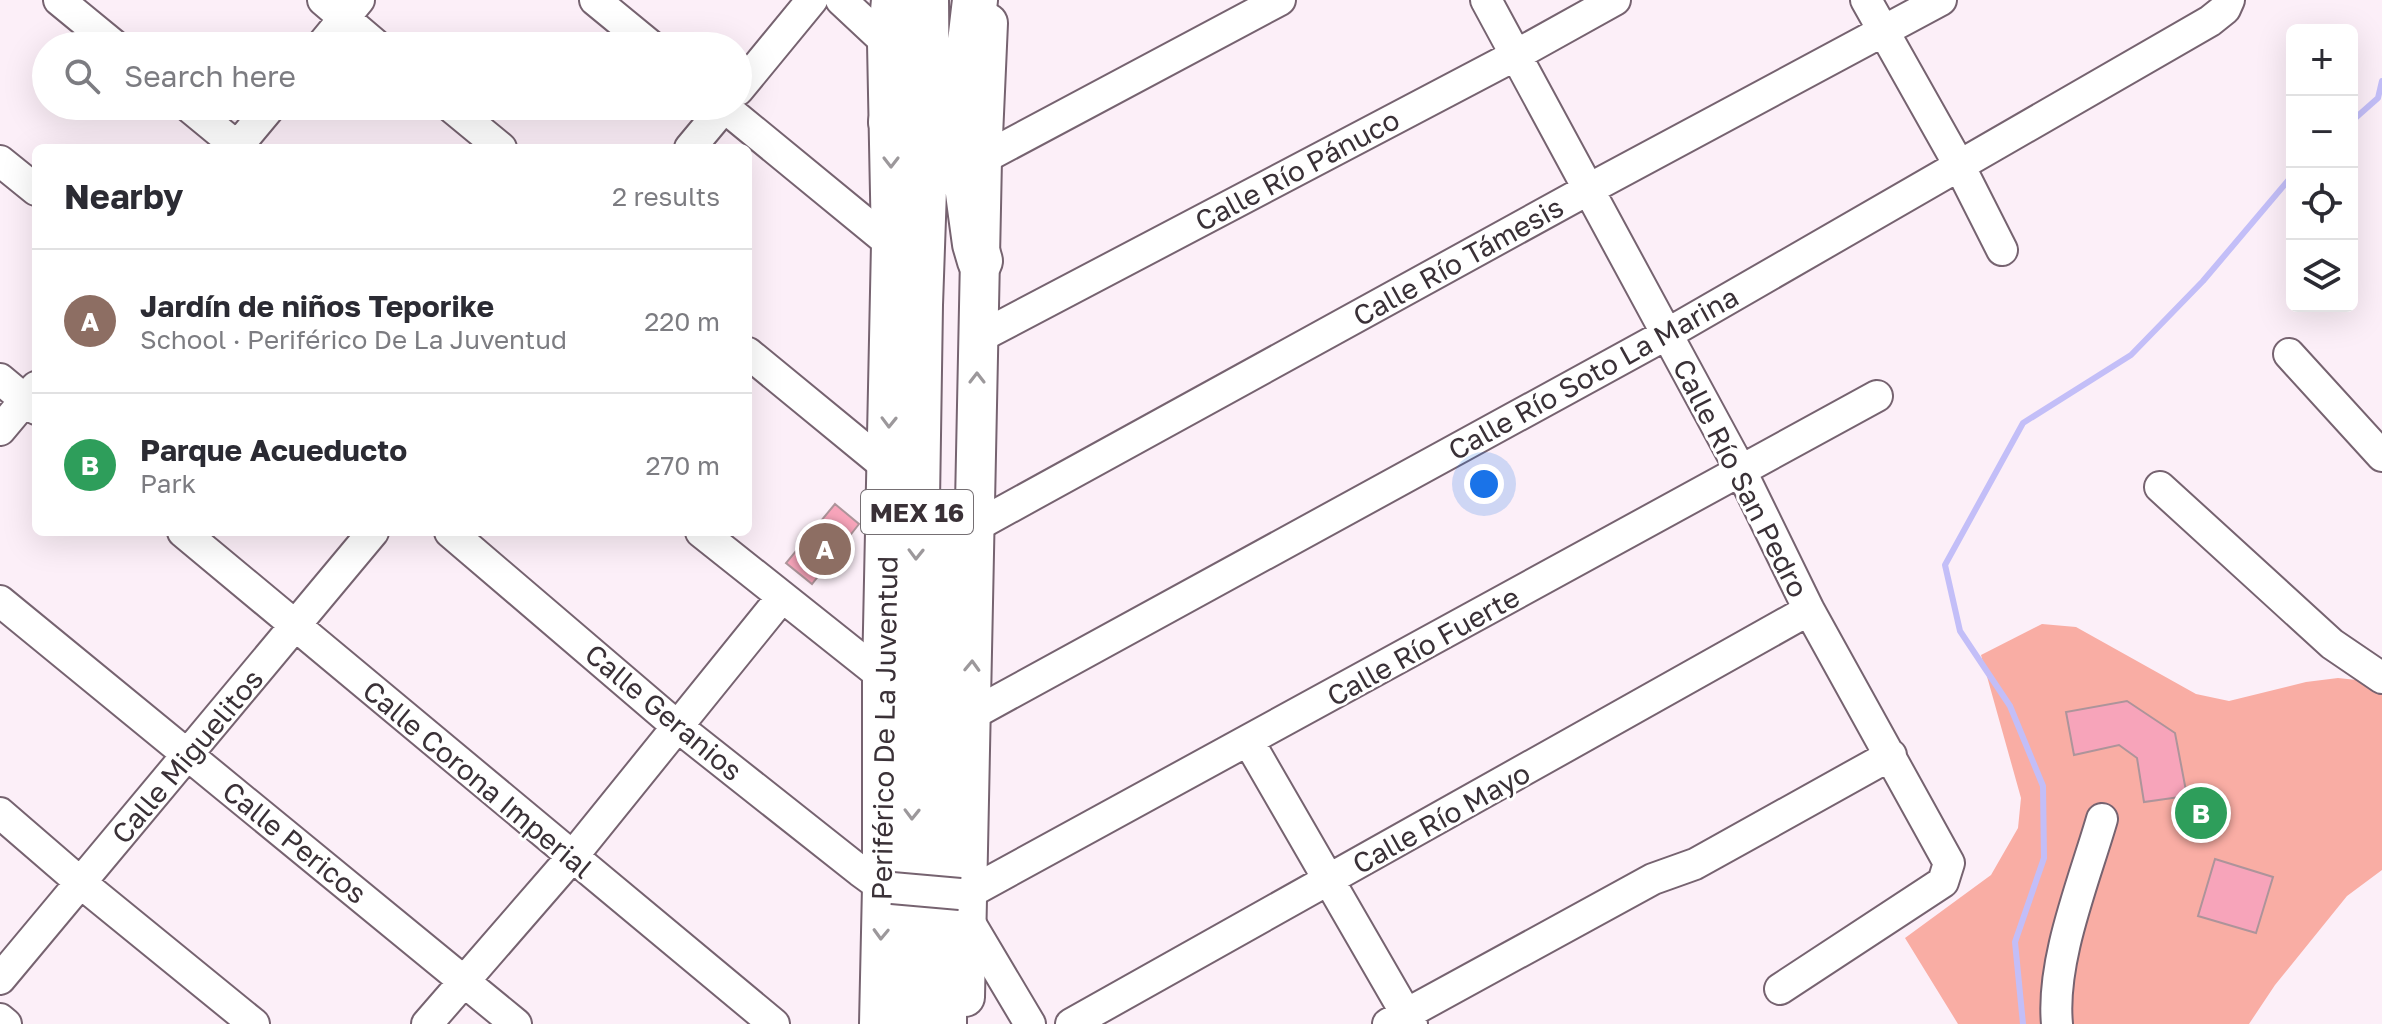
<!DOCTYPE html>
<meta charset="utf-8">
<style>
:root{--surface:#fff;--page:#f2f2f3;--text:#2b2b33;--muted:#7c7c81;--line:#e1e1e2;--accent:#b45309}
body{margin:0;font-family:"Golos Text",sans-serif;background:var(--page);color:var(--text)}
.controls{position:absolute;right:24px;top:24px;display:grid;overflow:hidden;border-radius:12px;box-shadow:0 8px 32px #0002}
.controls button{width:72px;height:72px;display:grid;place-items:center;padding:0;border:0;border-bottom:2px solid var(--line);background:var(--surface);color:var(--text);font:40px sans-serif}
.you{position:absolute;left:1484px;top:484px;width:28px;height:28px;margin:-20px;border:6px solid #fff;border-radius:50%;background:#1a73e8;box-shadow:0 0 0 12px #1a73e833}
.badge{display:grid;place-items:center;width:52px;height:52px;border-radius:50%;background:var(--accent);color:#fff;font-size:26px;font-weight:700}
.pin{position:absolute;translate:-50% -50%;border:4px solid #fff;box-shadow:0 2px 8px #0006}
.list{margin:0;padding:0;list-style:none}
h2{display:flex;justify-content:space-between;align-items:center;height:104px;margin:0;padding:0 32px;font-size:34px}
h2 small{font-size:26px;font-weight:400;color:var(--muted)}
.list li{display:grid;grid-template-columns:52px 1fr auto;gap:24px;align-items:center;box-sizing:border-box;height:144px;padding:0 32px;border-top:2px solid var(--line)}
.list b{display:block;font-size:30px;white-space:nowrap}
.list p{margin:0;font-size:26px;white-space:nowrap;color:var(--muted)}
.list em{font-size:26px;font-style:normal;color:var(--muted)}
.icon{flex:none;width:44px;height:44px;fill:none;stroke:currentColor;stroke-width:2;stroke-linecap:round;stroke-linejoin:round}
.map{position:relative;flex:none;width:2382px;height:1024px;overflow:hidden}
.search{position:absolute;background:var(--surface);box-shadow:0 8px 32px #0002;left:32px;top:32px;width:720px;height:88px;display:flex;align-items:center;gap:20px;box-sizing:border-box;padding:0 28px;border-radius:44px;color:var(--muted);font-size:30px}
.panel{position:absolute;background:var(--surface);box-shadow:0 8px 32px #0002;left:32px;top:144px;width:720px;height:392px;border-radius:12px}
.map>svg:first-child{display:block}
.green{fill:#f9ada4}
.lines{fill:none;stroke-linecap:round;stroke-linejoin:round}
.stream{stroke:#c3bef8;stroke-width:6}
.building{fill:#f7a4ba;stroke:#ad949a;stroke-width:2}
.minor-casing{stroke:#766370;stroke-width:34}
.major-casing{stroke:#766370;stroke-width:42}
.highway-casing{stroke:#766370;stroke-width:48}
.minor{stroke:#fff;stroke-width:30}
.major{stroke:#fff;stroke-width:38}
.highway{stroke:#fff;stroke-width:44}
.minor-bridge-casing{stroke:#766370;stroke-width:34;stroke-linecap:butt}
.minor-bridge{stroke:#fff;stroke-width:30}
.oneway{stroke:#9c989b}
.labels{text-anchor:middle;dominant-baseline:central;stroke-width:6;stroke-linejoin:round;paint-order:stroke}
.shield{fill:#fff;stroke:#756f73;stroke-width:2}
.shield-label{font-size:26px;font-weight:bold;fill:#3a3137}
.street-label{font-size:28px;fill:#3a3137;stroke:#fff}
</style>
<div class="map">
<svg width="2382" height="1024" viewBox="0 0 2382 1024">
<rect width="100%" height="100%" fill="#fceff8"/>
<!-- green -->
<path class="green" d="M2042,624L2076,627L2196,694L2229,701L2306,682L2338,678L2366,681L2382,691V870L2347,896L2275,985L2249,1024H1958L1905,938L1991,875L2018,828L2021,798L1981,655Z"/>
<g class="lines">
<!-- stream -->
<path class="stream" d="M2352,121L2378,98L2382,81
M2023,1024L2015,942L2044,858L2043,786L2010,706L1960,631L1945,565L2023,423L2131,355L2203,281L2292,176"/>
</g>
<!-- building -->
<path class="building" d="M835,504L859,524L812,584L786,563Z
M2127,701L2175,733L2187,796L2144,802L2137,758L2119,745L2074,755L2066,712Z
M2215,859L2273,877L2256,933L2198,916Z"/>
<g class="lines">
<!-- minor casing -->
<g class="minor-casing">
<path id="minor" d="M59,0L115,46
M323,0L377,46
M595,0L651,46
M841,0L887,43
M1486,0L1741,471L1809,610L1949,863L1943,882L1780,989
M1866,0L1959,165L2002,250
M321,46L359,0
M738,90L812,0
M188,106L239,148
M450,106L501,148
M723,106L891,244
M236,148L271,106
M690,148L725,106
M982,159L1280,0
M0,161L36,190
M978,338L1516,55L1615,0
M748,353L888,468
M2289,354L2382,456
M0,379L36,409
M0,430L36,387
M2160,487L2332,644L2382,678
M976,526L1589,189L1941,0
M183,532L774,1024
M450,532L678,727L860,871L882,887L892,888
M701,532L882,676
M0,601L516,1024
M971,715L1667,334L2210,21L2225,9L2229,0
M1249,742L1412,1024
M0,813L81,883L254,1024
M960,894H967L1877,396
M967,918L1030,1024
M0,979L373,532
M0,1019L6,1024
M427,1024L572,857L782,597
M1071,1024L1809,610
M1388,1024L1653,879L1695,864L1891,755
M2057,1024C2051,961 2084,881 2102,819"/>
</g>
<!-- major casing -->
<g class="major-casing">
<path id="major" d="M965,997L982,159L988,23
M879,1024L882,887V676L891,244L887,43L891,0"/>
</g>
<!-- highway casing -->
<g class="highway-casing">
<path id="highway" d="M953,105L969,51L975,0
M891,122L910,45
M952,131L965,171L975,244L980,261
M909,1024L920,305L927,103L926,0
M944,1024L946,546"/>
</g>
<!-- minor -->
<use href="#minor" class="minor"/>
<!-- major -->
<use href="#major" class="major"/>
<!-- highway -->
<use href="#highway" class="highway"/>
<!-- minor-bridge casing -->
<g class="minor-bridge-casing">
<path id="minor-bridge" d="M892,888L960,894"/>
</g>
<!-- minor-bridge -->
<use href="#minor-bridge" class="minor-bridge"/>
</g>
<!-- one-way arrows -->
<defs><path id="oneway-chevron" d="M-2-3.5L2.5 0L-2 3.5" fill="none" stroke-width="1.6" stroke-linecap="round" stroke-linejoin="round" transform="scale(2)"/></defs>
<g class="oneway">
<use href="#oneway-chevron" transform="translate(891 162) rotate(90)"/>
<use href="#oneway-chevron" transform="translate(977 378) rotate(-90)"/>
<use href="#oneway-chevron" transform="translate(889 422) rotate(91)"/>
<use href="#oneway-chevron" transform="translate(916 554) rotate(91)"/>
<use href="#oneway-chevron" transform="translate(972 666) rotate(-88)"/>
<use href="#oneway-chevron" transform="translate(912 814) rotate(91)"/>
<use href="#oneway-chevron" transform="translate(881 934) rotate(92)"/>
</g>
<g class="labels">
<!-- shield labels -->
<rect class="shield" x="861" y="490" width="112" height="44" rx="6"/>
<g class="shield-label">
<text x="917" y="512">MEX 16</text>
</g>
<!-- street labels -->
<g class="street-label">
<text transform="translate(1297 170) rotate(-28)">Calle Río Pánuco</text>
<text transform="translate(1458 261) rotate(-29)">Calle Río Támesis</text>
<text transform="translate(1593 373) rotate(-29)">Calle Río Soto La Marina</text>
<text transform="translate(1741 478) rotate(63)">Calle Río San Pedro</text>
<text transform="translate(1423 646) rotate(-29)">Calle Río Fuerte</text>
<text transform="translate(664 712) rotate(40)">Calle Geranios</text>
<text transform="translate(884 728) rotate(-89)">Periférico De La Juventud</text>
<text transform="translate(187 756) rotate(-50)">Calle Miguelitos</text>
<text transform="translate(478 779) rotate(40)">Calle Corona Imperial</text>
<text transform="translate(1441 818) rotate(-29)">Calle Río Mayo</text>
<text transform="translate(295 842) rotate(39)">Calle Pericos</text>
</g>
</g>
</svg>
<div class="controls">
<button>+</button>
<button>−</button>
<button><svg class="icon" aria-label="locate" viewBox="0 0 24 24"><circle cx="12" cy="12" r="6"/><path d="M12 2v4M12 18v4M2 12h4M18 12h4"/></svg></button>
<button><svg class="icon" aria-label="layers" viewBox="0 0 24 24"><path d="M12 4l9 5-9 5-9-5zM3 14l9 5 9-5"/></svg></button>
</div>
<div class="you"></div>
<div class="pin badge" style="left:825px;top:549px;background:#8d6e63">A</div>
<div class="pin badge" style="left:2201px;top:813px;background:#2e9e5b">B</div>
<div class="search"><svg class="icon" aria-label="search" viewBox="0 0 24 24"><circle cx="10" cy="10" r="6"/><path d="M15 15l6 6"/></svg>Search here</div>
<section class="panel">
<h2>Nearby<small>2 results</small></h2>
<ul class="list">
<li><span class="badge" style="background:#8d6e63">A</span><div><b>Jardín de niños Teporike</b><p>School · Periférico De La Juventud</p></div><em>220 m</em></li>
<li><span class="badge" style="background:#2e9e5b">B</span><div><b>Parque Acueducto</b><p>Park</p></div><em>270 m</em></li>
</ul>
</section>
</div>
